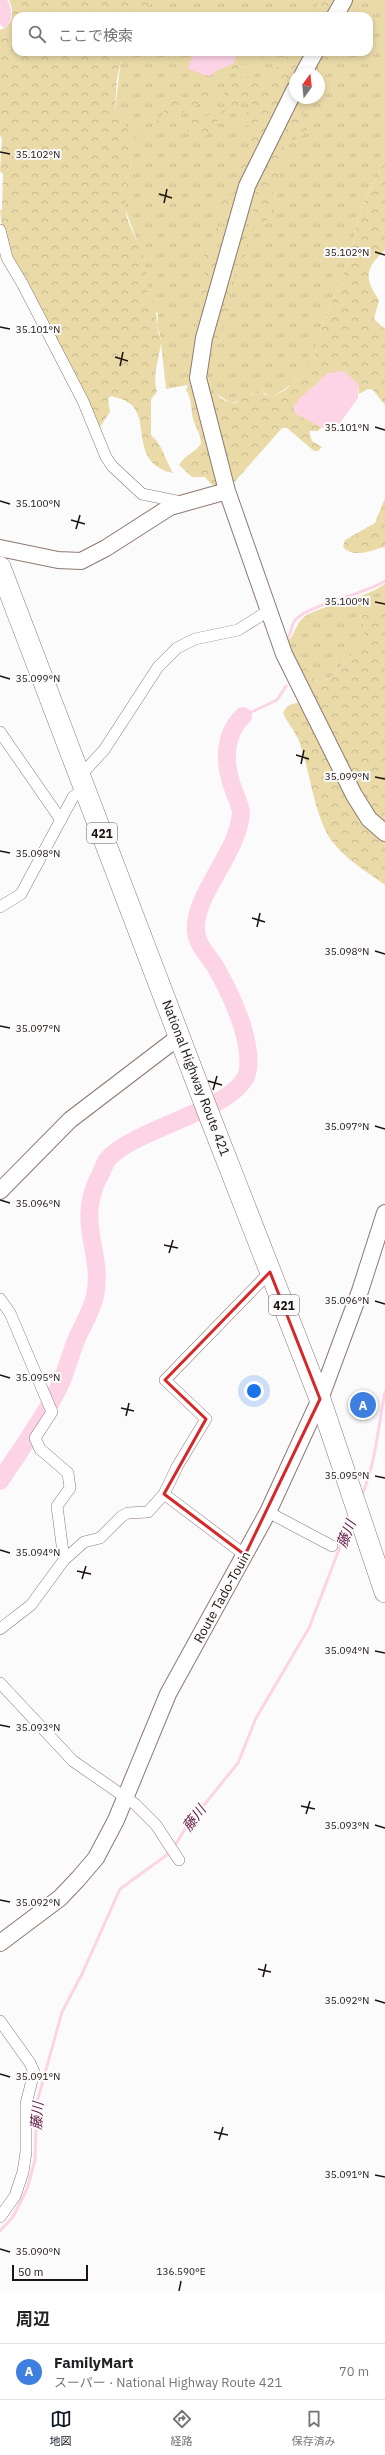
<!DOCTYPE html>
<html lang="ja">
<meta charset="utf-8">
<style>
:root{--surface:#fff;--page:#f6f6f6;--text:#202124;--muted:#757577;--line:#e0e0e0;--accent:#111827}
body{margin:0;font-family:"IBM Plex Sans","Noto Sans JP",sans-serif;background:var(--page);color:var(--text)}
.compass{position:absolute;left:289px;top:68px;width:36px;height:36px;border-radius:50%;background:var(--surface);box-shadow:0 2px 6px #0003;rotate:15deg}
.scale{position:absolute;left:12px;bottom:10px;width:76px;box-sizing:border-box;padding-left:4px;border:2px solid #1c1411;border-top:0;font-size:11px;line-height:14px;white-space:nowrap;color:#1c1411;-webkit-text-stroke:3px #fbfbfb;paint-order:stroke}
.you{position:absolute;left:254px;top:1391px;width:14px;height:14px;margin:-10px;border:3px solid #fff;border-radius:50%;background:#1a73e8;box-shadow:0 0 0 6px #1a73e833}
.badge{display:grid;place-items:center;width:26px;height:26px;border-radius:50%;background:var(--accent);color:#fff;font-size:13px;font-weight:700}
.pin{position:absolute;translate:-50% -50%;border:2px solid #fff;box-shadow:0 1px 4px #0006}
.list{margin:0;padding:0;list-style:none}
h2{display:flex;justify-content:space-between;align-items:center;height:52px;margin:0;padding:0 16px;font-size:17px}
h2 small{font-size:13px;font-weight:400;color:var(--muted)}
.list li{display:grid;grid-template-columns:26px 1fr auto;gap:12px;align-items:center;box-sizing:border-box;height:56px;padding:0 16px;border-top:1px solid var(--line)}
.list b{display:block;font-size:15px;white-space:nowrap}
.list p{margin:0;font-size:13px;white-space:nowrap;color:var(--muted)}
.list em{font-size:13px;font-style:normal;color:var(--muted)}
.icon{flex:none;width:22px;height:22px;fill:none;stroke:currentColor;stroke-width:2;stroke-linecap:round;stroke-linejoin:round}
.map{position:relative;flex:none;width:385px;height:2291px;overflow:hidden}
.search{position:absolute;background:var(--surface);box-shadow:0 2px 6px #0003;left:12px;right:12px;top:12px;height:44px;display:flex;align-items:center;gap:10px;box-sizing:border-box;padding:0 14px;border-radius:12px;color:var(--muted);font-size:15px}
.sheet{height:108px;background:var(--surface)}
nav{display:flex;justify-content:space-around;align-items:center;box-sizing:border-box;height:56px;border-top:1px solid var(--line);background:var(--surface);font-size:11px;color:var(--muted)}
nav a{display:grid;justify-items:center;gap:2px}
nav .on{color:var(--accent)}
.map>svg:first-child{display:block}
.grass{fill:url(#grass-tufts);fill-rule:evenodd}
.forest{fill:url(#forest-crowns)}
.water{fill:#fdd4e6}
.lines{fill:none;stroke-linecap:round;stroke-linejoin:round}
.stream{stroke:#fdd4e6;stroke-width:3}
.river{stroke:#fdd4e6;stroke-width:18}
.street-casing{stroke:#8f7870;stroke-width:12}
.secondary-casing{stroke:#8f7870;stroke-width:18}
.highway-casing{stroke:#8f7870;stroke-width:22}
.street{stroke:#fff;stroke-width:11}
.secondary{stroke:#fff;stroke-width:16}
.highway{stroke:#fff;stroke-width:21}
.marked{fill:none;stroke:#d62828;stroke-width:3;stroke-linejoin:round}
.ticks{fill:none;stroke:#1c1411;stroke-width:1.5}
.labels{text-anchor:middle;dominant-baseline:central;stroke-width:4;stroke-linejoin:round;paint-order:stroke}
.shield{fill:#fbfbfb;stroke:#5f5957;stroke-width:1}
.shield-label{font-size:12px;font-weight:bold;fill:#1c1411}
.street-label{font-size:13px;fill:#1c1411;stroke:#fbfbfb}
.water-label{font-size:14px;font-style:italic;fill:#611742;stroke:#fbfbfb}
.ticks-label{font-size:10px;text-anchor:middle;fill:#1c1411;stroke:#fbfbfb;stroke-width:4;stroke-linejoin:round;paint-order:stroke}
</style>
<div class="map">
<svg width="385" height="2291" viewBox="0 0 385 2291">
<defs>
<pattern id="grass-tufts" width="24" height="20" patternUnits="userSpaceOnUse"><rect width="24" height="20" fill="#eadaa8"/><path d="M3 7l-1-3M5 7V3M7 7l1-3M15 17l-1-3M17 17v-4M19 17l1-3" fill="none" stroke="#c8ba90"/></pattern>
<pattern id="forest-crowns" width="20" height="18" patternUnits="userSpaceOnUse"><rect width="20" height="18" fill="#eadaa8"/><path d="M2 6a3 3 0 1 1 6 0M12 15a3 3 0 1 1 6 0" fill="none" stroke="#c8ba90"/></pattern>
</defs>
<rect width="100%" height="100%" fill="#fbfbfb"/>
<!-- grass -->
<path class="grass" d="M154,0H385V160L362,206L356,226L352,252L318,337L314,361L292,384L271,398L265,393H253L243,400L231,403L213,392L207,375L193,384L166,389L160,334L157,326L158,314L147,300L145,262L125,209V178L130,173C131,149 129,132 115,112L121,57L123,52H369V16H139ZM295,74H319V98H295Z
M385,584V610L360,616L365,628L367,639L329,679L319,683C312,680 301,666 300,660H292L285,643C296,637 295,621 307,615C332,602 361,600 385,584Z"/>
<!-- forest -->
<path class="forest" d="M9,0H154L139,16H16V52H123L117,78L115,112L122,114C130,130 131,155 130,173L125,178L129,193C116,215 141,240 145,262C148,274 147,287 147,300L155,304C157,312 156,317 157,325C157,331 161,336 161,343C159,359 152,376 157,392L151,399V435C163,445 165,460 173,473C128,463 152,419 129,403C124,399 117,398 111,396L108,399L110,412L98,430L23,281L3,235L0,210H2L3,174L0,171L2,139L0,135V30C13,26 15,12 9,0Z
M322,0H338L329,16H307Z
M350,0H365L346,16H341Z
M258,52H269C260,61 241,81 227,68L236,64L244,65Z
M283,52H305L298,57L295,77L272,120L228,231L219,235L215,231L216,227L225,226L227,220L217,208L218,200L234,193L231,185V180H238L237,165L243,156L250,154L251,138L263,121C253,121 247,129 236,127L235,125L240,121V115L252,111L254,106L246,99L240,104L237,111L227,106L228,101L222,91L225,84L246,76L260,83L272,82L275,76L271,69L287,63L288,60Z
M321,52H347L344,56L330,62L319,82V74H309Z
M201,87L214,93L218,98L214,99L205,108L200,104L187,109L165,126L155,124L176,94H180L181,98L188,100L193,91Z
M296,98H301L305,103L302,119L307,129L303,135L282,145L286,154L283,161L276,162L273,167L282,178C272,187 270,196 275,208C270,224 256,223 247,235L244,259L235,268L234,282L229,295L225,300H221L240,234L252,222L254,203L248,201Z
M222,107L226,109C221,120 212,125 207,135L190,134L187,132L188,119L197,116L202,121L212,111Z
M135,123H139L145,137L135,139L130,126Z
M385,160V250C366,268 363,277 379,300L374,319L385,329V405L373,390L368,389L359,394L358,384L295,413L322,427L318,431H309L312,441L322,447L318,451H314L287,428H282L231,486L204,386L206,368C208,384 216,402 235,403L258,391L271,397C282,393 293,385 299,376C305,369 306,364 314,361L318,337L352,252L356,226L362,206Z
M340,240H345L341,259L335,260L334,253Z
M221,249L197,335V321L201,313L198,297L208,285L202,268L204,254Z
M224,306L228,309C226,323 219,338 212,351L209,352V339L220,307Z
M193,384L219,483L216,486L211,484L205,477H192L179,465C185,455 194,453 201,444C201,435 197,430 194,422C190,411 193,400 186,390L188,385Z
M385,498V547C371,550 354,559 343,547L345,540L375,523Z
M382,610H385V827L369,806L292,660L294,656L298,657L315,681L319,683L329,679L367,639L364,634L365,628L360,616Z
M300,702L360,817L385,842V885C367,872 344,858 331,840C313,813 310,768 298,739C294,729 286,722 283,712L289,705Z"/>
<!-- water -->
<path class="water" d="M0,0H7C13,8 13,22 4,28L0,24Z
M194,52H238L233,64L218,70L210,76C206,76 190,70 188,68Z
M344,371L358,384V398L340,423L327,430L295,413L293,407L300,398L328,373Z"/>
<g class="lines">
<!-- stream -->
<path class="stream" d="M287,639C292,633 291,624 296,619C313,603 361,596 385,581
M243,716L277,700L286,686
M362,1495C376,1462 378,1427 385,1392
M174,1847L187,1826L238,1763L256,1718L309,1628L351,1518
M0,2231L13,2217L27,2189L35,2160L37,2102L62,2012L82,1974L120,1889L171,1852"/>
<!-- river -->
<path class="river" d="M0,1481C19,1452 42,1421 58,1389C66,1373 70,1355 77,1338C83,1325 92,1310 95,1296C104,1252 75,1224 99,1177C102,1172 104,1165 107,1160C136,1126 243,1109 248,1069C252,1038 230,992 215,966C208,955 197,945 196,931C193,895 238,854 241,813C241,806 235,795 233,788C224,764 223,735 243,716"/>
<!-- street casing -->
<g class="street-casing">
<path id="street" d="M0,230L7,258L22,283L83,401L106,457L112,466L142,494L181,502
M0,732L61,820
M80,776L104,750L158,667L177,648L195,639L238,630L268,611
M0,907L21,894L73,797L85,788
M0,1299L10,1313L52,1412L35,1438L40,1449L68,1473L70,1488L57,1506L64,1560L31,1605L0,1629
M164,1494L178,1465L206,1419L165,1380L270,1272
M268,1512L332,1546
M64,1560L84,1542L100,1538L122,1516L128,1513L148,1512L164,1494L245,1555
M0,1683L73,1761L135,1804L156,1825L179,1860
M0,2021L30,2063L34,2072L26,2104V2152L23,2172L15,2196L0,2217"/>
</g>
<!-- secondary casing -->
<g class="secondary-casing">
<path id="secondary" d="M335,16L344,0
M303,74L315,52
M295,89L247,186L204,338L198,378L227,491L284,654L354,795L369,819L385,833
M0,548L58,560L81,561L106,548L170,507L227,491
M0,1191L70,1120L180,1036
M0,1943L60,1898L78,1879L96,1858L116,1820L168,1694L268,1512L320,1399L360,1291L385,1213"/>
</g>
<!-- highway casing -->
<g class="highway-casing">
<path id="highway" d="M0,567L208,1112L320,1399L385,1592"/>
</g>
<!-- street -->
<use href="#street" class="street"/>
<!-- secondary -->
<use href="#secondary" class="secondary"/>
<!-- highway -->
<use href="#highway" class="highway"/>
</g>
<!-- marked area -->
<path class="marked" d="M270,1272L320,1399L245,1555L164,1494L206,1419L165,1380Z"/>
<!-- ticks -->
<path class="ticks" d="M0,152L10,154M159,194L172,198M164,203L167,189M375,252L385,255M0,327L10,329M115,357L128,361M120,366L123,352M375,427L385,430M0,501L10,504M71,520L85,524M76,529L80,515M375,602L385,604M0,676L10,679M296,755L309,759M301,764L304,750M375,777L385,779M0,851L10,853M252,918L265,922M257,927L260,913M375,951L385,954M0,1026L10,1028M208,1081L222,1085M213,1090L217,1076M375,1126L385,1129M0,1200L10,1203M164,1245L178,1248M169,1253L173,1240M375,1301L385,1304M0,1375L10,1378M121,1408L134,1411M126,1416L129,1403M375,1476L385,1478M0,1550L10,1553M77,1571L91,1574M82,1579L86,1566M375,1651L385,1653M0,1725L10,1727M301,1806L315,1809M306,1814L310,1801M375,1825L385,1828M0,1900L10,1902M258,1969L271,1972M263,1977L266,1964M375,2000L385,2003M0,2074L10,2077M214,2132L228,2135M219,2140L223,2127M375,2175L385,2177M0,2249L10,2252M179,2291L181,2281"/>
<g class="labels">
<!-- shield labels -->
<g class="shield">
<rect x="87" y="823" width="30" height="20" rx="3"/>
<rect x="269" y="1295" width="30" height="20" rx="3"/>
</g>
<g class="shield-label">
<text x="102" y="833">421</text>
<text x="284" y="1305">421</text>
</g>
<!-- street labels -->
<g class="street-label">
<text transform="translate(196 1078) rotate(69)">National Highway Route 421</text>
<text transform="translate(222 1597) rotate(-61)">Route Tado-Touin</text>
</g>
<!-- water labels -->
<g class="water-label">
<text transform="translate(346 1534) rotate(-68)">藤川</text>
<text transform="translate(194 1818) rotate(-53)">藤川</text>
<text transform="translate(37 2116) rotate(-86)">藤川</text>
</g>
</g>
<g class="ticks-label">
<text x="38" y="158">35.102°N</text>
<text x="347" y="256">35.102°N</text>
<text x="38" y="333">35.101°N</text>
<text x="347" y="431">35.101°N</text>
<text x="38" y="507">35.100°N</text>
<text x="347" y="605">35.100°N</text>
<text x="38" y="682">35.099°N</text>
<text x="347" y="780">35.099°N</text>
<text x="38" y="857">35.098°N</text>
<text x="347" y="955">35.098°N</text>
<text x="38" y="1032">35.097°N</text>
<text x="347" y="1130">35.097°N</text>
<text x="38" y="1207">35.096°N</text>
<text x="347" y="1304">35.096°N</text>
<text x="38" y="1381">35.095°N</text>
<text x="347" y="1479">35.095°N</text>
<text x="38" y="1556">35.094°N</text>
<text x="347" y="1654">35.094°N</text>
<text x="38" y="1731">35.093°N</text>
<text x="347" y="1829">35.093°N</text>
<text x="38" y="1906">35.092°N</text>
<text x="347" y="2004">35.092°N</text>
<text x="38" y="2080">35.091°N</text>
<text x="347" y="2178">35.091°N</text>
<text x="38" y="2255">35.090°N</text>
<text x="181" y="2275">136.590°E</text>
</g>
</svg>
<svg class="compass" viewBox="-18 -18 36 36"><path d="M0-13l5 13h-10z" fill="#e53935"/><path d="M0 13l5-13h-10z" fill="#757577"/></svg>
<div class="scale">50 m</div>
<div class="you"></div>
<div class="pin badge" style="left:363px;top:1405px;background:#3f7fe0">A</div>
<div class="search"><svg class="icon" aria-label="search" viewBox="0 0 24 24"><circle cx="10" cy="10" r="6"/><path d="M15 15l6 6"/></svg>ここで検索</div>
</div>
<section class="sheet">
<h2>周辺<small></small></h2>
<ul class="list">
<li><span class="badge" style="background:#3f7fe0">A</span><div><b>FamilyMart</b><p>スーパー · National Highway Route 421</p></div><em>70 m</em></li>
</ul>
</section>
<nav>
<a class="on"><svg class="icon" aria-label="map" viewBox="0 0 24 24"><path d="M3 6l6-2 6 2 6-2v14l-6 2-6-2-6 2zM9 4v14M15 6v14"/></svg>地図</a>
<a><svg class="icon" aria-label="directions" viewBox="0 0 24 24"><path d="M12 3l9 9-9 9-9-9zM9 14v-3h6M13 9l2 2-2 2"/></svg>経路</a>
<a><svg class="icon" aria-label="saved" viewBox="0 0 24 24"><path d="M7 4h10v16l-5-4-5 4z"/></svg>保存済み</a>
</nav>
